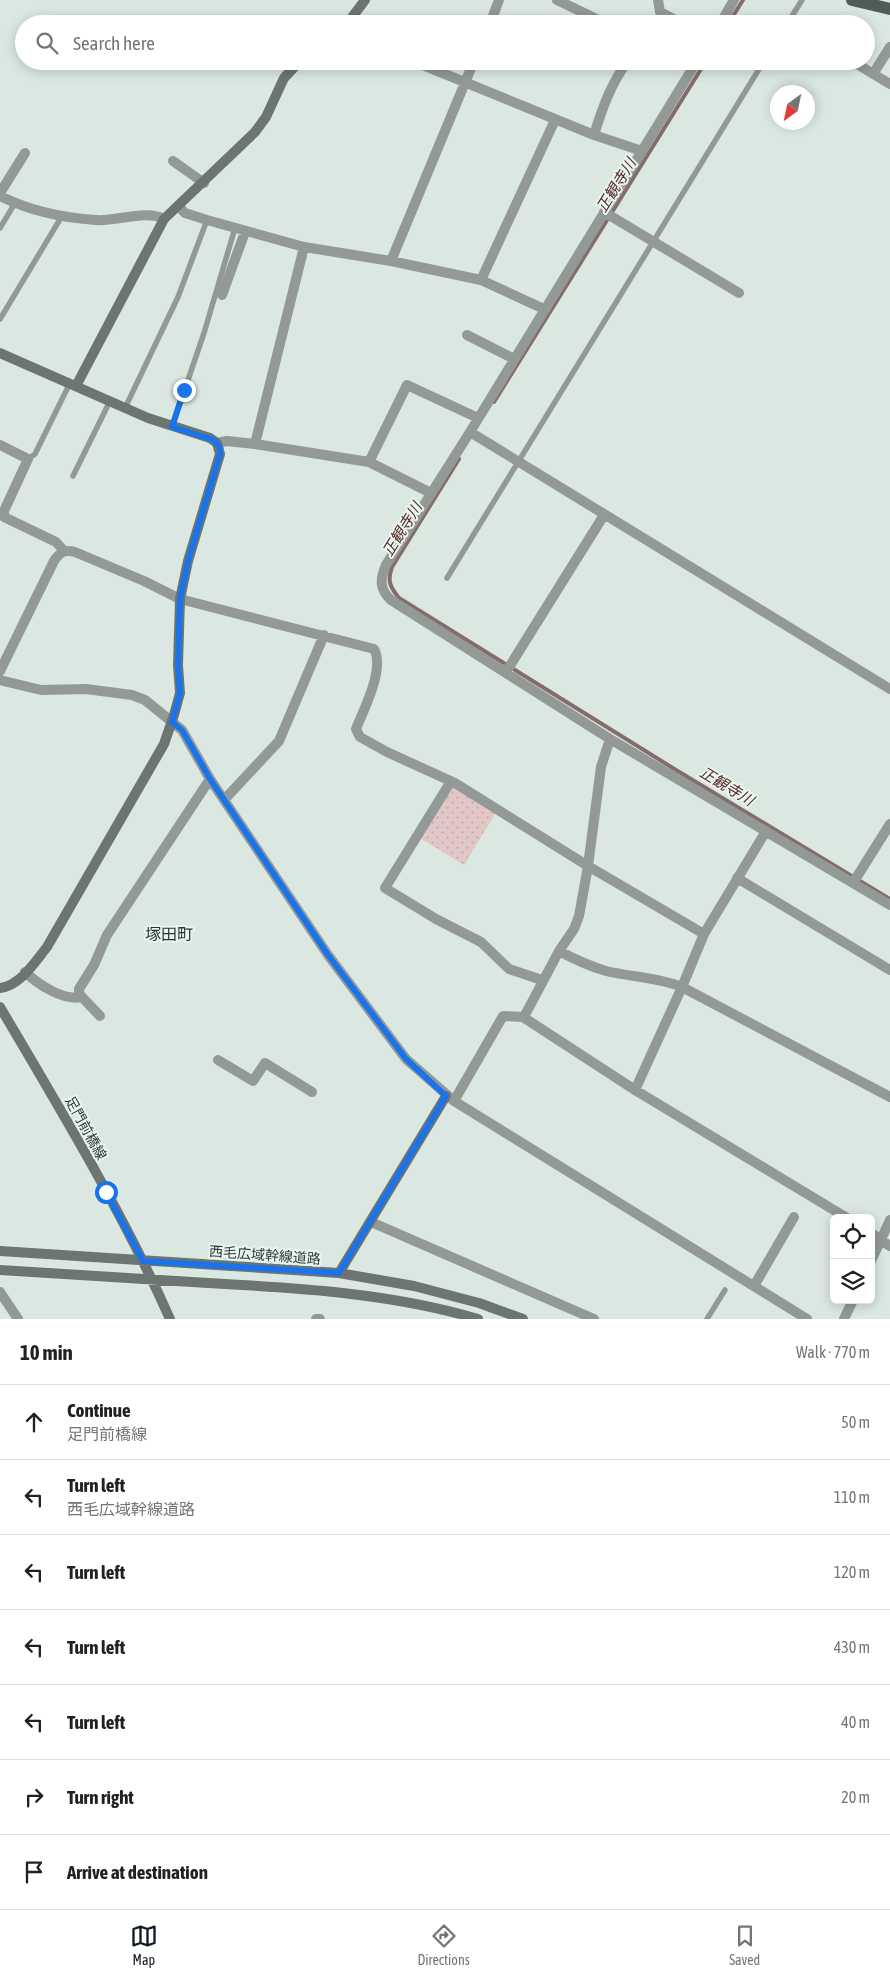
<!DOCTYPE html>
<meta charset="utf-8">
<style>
:root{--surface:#fff;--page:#f2f2f2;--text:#202124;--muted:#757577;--line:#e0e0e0;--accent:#111827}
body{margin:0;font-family:"Asap Condensed","Noto Sans JP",sans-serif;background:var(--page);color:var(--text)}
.controls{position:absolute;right:15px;bottom:15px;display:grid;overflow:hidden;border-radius:8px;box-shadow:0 2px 12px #0003}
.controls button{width:45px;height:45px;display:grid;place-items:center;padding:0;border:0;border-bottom:1px solid var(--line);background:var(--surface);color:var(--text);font:25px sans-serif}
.compass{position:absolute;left:770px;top:85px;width:45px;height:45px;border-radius:50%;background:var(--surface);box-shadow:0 2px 12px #0003;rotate:213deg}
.stop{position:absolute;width:15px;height:15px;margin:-11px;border:4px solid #1a73e8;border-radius:50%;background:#fff}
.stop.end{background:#1a73e8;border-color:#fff;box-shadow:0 1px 5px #0008}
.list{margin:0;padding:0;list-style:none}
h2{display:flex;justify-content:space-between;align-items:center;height:65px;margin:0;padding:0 20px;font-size:21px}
h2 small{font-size:16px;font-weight:400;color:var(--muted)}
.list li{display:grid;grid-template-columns:32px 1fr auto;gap:15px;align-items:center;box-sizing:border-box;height:75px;padding:0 20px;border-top:1px solid var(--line)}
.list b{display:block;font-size:19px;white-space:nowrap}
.list p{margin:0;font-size:16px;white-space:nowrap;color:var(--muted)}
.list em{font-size:16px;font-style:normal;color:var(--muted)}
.icon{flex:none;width:28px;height:28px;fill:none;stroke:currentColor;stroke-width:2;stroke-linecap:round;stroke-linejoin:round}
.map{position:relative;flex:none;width:890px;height:1319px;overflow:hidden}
.search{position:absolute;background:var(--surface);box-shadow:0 2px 12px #0003;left:15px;right:15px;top:15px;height:55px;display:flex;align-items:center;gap:12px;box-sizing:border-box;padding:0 18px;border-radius:28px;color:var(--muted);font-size:19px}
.sheet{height:590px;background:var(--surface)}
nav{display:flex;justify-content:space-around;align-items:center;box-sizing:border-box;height:70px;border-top:1px solid var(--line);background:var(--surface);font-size:14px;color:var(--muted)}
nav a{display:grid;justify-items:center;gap:2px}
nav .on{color:var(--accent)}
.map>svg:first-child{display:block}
.grass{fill:url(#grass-dots)}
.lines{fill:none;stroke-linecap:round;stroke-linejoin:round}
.stream{stroke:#846c6a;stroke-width:4}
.lane{stroke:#939996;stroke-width:5.5}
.street{stroke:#939996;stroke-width:10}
.secondary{stroke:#6c7571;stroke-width:10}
.primary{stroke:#515c56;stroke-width:12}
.route{stroke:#1a73e8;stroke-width:6}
.labels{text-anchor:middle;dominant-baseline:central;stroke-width:4;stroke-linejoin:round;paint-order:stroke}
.street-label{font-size:14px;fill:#333936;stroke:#e7f6ee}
.water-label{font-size:15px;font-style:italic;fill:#5b2828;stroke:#e7f6ee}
.quarter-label{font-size:16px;fill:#2a3630;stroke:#e7f6ee}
</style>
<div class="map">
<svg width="890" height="1319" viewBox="0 0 890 1319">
<defs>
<pattern id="grass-dots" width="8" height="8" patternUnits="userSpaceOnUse" patternTransform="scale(1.25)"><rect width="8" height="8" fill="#e2c7c6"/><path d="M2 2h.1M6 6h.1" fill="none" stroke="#c2acab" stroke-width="1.8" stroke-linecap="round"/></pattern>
</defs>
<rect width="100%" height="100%" fill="#dae8e1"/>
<!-- grass -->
<path class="grass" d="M454,788L495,814L464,865L420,838L450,789Z"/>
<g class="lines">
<!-- stream -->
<path class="stream" d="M728,24L743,0
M494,402L706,61
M459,459L392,567C387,581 390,587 399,598L676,770L890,899"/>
<!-- lane -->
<path class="lane" d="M787,24L802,0
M0,228L15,203
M0,319L62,216
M125,408L178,297L207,220
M172,427L204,333L235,228
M28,459L35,454L70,383
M73,476L110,401
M447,578L764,61
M707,1319L725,1290"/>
<!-- street -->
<path class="street" d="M557,0L607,24
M658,0L660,12L681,23
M787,22L789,24
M490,24L499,0
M720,24L734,0
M413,61L594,135L642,151
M697,61L470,432L386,565C380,579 379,589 391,600L610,739L890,905
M852,61L890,84
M873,74L890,47
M594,135C602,109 611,83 628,61
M173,161L204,183
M0,193L25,153
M0,196C30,211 63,218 96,220C115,222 147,209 164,219
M178,206L185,213L207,220L304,247L391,261L481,280L544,309
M604,212L739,293
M391,261L474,61
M481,280L555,120
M222,295L245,232
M467,335L514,359
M470,432L890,689
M217,443L227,441L255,444L369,462L431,493
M255,444L304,247
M0,445L28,459L4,511V517L56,542L64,551
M369,462L407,385L478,418
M0,671L54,561C60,552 65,549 75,552L144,581L180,599L374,649C385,669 364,709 356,729L360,737L387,752L455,783L588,866L704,934L682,987L890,1097
M506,672L604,515
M0,680L41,690L86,689L132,695L145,700L182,730L210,779L328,955L406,1059L454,1101L807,1319
M451,781L385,888L436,919L481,942L509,969L542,980
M224,800L279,741L324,635
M737,878L890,970
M853,883L890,824
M704,934L766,831
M559,951C574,959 589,966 606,971C631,977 658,977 682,987L635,1090L847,1218
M25,972C39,985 63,1001 82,997
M100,1016L79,994V989L94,965L107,935L210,779
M523,1017L635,1090
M218,1060L253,1081L265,1063L312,1092
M454,1101L503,1016L523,1017L525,1015L559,951L574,929L579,916L588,866L601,767L610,739
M371,1222L594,1319
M871,1233L890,1246
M871,1261L890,1220
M754,1286L794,1217
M0,1292L18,1319
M316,1319H320
M844,1319L853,1300"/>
<!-- secondary -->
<path class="secondary" d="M347,24L365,0
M0,353L148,418L210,438L217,443L220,454L188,561L180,599L178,665L180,693L174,715L164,744L47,947C35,962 20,986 0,988
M76,386L164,219L255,132L266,117L284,78L300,61
M0,1007C60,1109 122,1211 170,1319
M0,1251L339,1273L414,1286L479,1303L523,1319
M0,1270C69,1274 139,1279 208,1283C299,1288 391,1293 478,1319
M339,1273L446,1096"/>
<!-- primary -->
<path class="primary" d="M852,0L890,9"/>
</g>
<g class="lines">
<!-- route -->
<path class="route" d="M106,1192L143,1261L339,1273L446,1096L406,1059L328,955L210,779L182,730L172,722L180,693L178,666L180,599L188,561L220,454V448L214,440L172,427L184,390"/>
</g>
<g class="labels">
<!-- street labels -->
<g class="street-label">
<text transform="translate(86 1128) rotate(61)">足門前橋線</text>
<text transform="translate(265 1255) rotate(4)">西毛広域幹線道路</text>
</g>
<!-- water labels -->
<g class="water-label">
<text transform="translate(616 185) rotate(-58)">正観寺川</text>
<text transform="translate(402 529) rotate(-58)">正観寺川</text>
<text transform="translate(727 786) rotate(31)">正観寺川</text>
</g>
<!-- quarter labels -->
<g class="quarter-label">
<text x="169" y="934">塚田町</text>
</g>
</g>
</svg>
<div class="controls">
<button><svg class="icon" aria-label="locate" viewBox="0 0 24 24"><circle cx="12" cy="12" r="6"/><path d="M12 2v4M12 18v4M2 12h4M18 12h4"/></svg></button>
<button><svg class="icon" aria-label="layers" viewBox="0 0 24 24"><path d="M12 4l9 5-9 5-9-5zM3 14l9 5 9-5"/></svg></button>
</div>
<svg class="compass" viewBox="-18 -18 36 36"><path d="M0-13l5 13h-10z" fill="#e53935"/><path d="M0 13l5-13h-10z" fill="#757577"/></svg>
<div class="stop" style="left:106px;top:1192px"></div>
<div class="stop end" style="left:184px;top:390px"></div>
<div class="search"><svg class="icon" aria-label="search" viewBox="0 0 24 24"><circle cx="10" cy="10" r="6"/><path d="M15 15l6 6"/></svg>Search here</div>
</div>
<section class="sheet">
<h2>10 min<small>Walk · 770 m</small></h2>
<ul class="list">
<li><svg class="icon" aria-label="ahead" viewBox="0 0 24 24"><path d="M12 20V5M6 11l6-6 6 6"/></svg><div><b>Continue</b><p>足門前橋線</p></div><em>50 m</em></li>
<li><svg class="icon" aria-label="left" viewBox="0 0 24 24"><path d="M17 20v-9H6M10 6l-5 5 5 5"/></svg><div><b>Turn left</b><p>西毛広域幹線道路</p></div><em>110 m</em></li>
<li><svg class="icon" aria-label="left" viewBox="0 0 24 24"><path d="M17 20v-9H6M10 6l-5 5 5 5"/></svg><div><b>Turn left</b></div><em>120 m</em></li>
<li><svg class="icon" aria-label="left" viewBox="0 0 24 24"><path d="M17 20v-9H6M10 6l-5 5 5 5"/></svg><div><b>Turn left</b></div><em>430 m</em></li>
<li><svg class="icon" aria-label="left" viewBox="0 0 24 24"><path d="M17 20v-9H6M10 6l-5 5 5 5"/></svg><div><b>Turn left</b></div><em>40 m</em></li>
<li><svg class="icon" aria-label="right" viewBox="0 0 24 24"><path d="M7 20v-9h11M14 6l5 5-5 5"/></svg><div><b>Turn right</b></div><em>20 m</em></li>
<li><svg class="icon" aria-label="arrive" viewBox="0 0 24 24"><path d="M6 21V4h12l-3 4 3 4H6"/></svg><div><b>Arrive at destination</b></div></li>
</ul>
</section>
<nav>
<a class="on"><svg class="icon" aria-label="map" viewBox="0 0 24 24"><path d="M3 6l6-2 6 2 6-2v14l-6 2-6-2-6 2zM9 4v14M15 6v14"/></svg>Map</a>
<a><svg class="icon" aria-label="directions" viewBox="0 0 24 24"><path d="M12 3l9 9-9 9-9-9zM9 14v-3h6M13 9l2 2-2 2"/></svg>Directions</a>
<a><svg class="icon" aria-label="saved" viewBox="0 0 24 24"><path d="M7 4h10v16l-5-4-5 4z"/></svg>Saved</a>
</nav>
